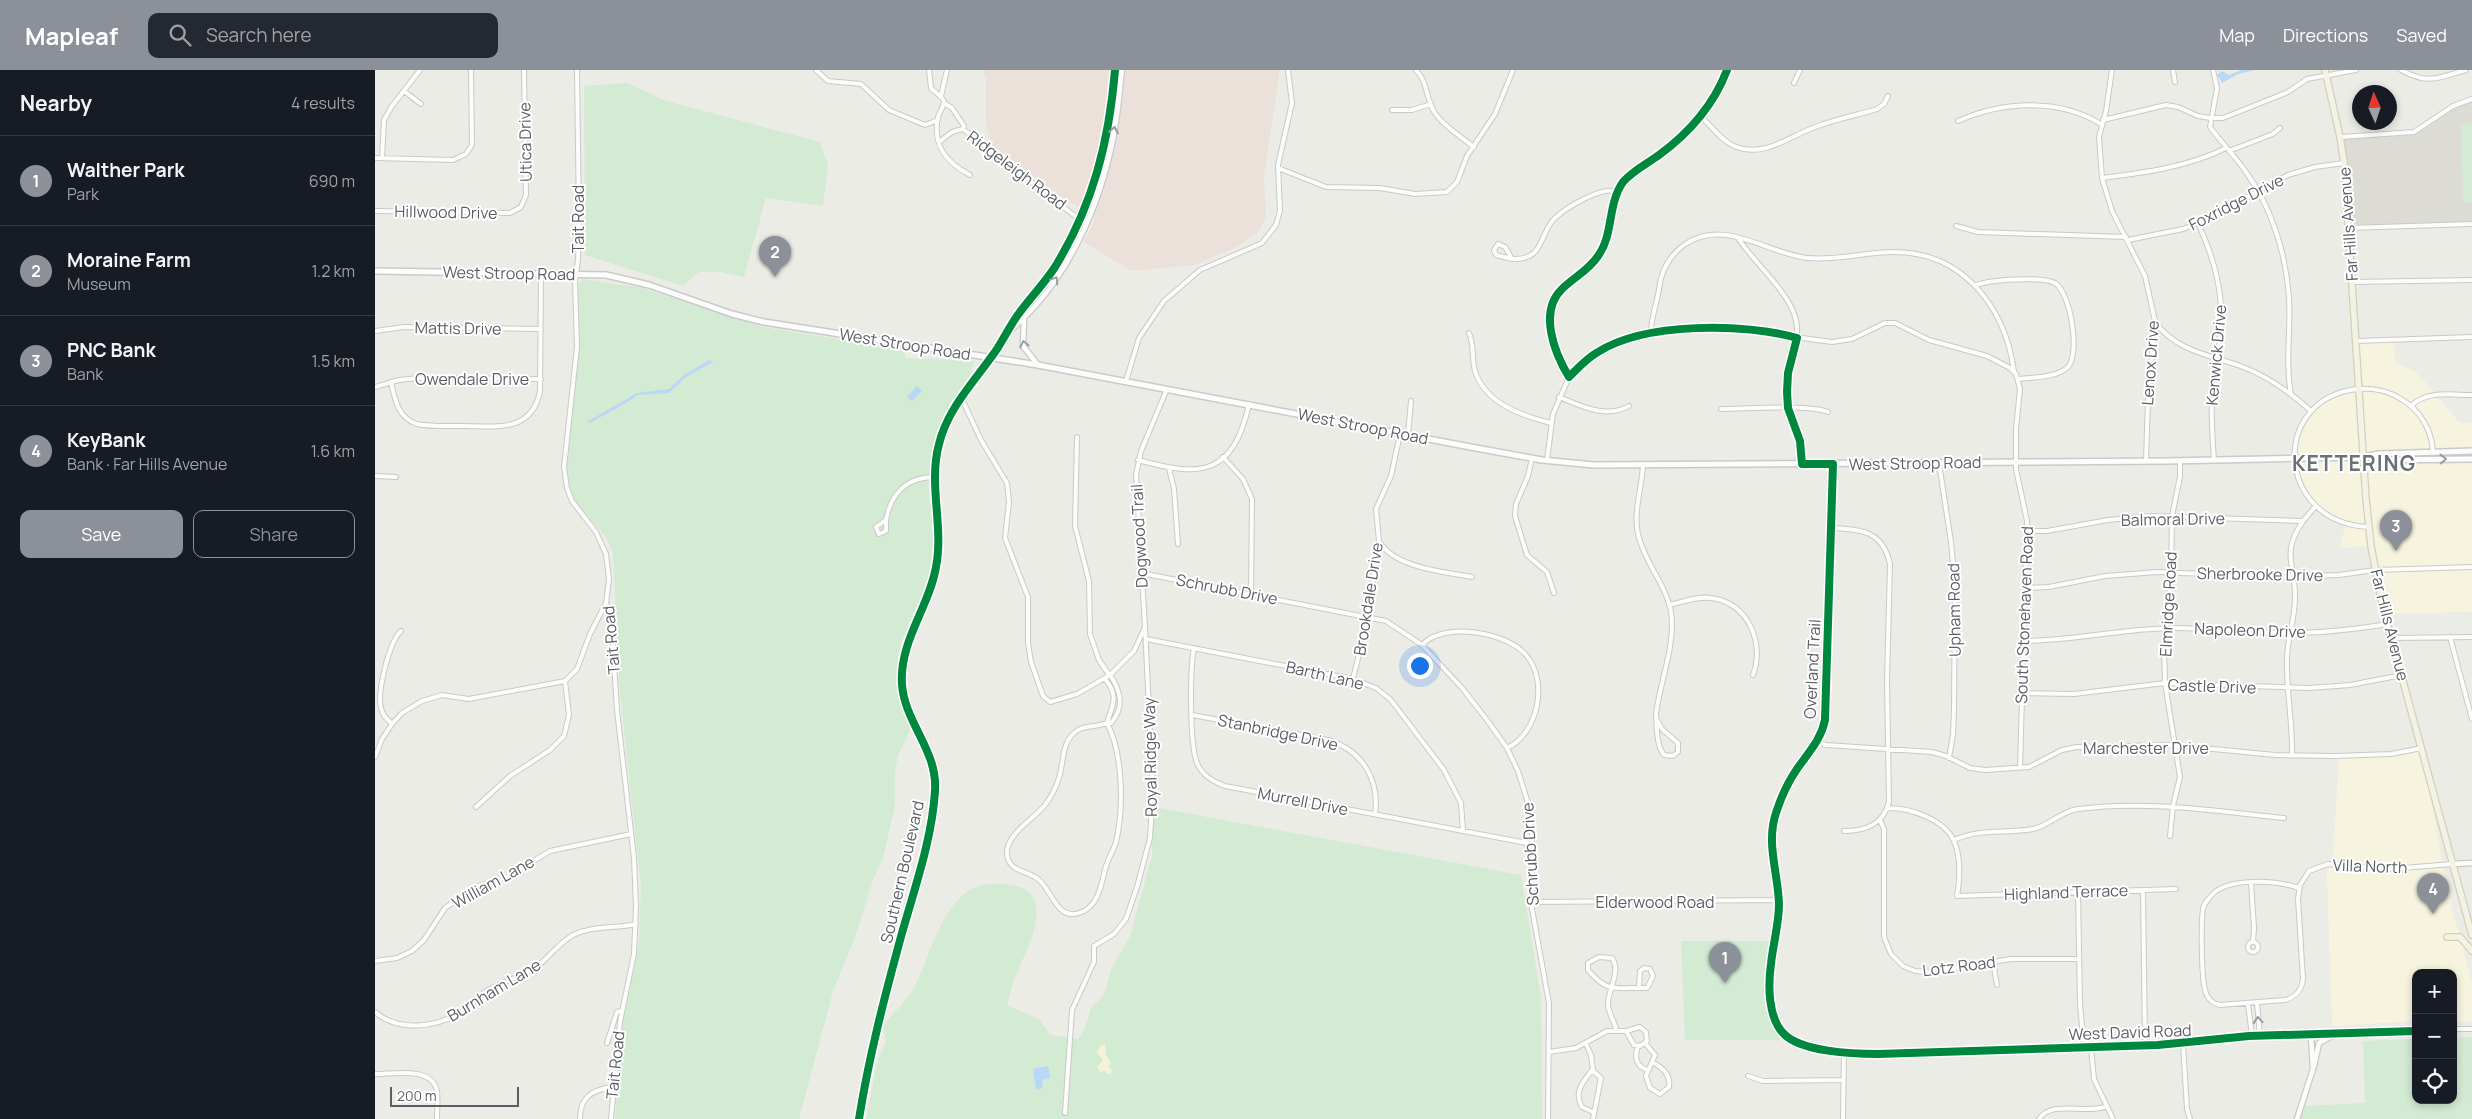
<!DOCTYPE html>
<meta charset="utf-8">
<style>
:root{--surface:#171b24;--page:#242831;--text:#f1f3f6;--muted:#9ea1a6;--line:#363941;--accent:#8c9099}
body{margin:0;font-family:Manrope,sans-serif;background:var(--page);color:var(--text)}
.controls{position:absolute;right:15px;bottom:15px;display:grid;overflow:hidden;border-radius:10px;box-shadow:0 2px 8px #0003}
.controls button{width:45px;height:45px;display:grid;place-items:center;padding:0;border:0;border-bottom:1px solid var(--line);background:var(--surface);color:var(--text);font:25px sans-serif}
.compass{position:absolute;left:1977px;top:15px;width:45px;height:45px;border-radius:50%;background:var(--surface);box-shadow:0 2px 8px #0003;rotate:357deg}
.scale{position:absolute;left:15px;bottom:12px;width:129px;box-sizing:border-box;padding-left:5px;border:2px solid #5b5f65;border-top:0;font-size:14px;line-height:18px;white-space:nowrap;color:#5b5f65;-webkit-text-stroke:4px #fff;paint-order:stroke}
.you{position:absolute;left:1044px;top:595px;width:18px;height:18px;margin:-12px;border:4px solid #fff;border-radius:50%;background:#1a73e8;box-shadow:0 0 0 8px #1a73e833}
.badge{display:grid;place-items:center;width:32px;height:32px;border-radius:50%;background:var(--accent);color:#fff;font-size:16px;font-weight:700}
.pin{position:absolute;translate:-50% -41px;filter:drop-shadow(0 1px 2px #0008)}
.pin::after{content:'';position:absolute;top:26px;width:18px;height:15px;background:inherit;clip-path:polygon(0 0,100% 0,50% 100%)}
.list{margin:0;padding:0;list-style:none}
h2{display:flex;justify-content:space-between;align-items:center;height:65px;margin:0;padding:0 20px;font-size:21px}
h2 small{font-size:16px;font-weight:400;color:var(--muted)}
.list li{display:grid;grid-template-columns:32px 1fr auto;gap:15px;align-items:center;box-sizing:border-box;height:90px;padding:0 20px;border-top:1px solid var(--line)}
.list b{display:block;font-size:19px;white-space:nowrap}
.list p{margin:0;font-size:16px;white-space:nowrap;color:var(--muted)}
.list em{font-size:16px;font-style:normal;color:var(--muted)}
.actions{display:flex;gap:10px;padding:15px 20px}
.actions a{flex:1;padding:11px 0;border:1px solid var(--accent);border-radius:10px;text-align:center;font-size:18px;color:var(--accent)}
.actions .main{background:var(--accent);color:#fff}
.icon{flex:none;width:28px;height:28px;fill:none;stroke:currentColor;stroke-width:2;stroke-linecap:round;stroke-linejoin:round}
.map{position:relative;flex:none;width:2097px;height:1049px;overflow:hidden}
header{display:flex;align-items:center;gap:30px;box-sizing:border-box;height:70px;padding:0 25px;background:var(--accent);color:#fff}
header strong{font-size:24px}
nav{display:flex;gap:28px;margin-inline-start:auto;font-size:18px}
.search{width:350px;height:45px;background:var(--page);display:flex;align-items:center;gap:12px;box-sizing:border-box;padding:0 18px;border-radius:10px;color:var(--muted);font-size:19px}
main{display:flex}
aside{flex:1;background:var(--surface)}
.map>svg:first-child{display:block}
.commercial{fill:#f6f4de}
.education{fill:#dddcd4}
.medical{fill:#ece0da}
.green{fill:#d3ead3}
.sand{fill:#f5f2da}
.water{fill:#b9d7f8}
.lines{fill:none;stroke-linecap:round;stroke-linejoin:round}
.minor-casing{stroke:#c9cac8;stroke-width:6}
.tertiary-casing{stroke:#c9cac8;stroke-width:7}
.secondary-casing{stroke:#c9cbca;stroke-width:8}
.primary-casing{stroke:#d5d0b3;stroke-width:8}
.minor{stroke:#fcfcfb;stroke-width:4}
.tertiary{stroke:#fcfcfb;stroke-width:4.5}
.secondary{stroke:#fcfcfb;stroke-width:5}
.primary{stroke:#f3f2e7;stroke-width:5.5}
.cycleway-casing{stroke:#fff;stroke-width:11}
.cycleway{stroke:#00873e;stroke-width:8}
.oneway{stroke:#9b9ea1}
.labels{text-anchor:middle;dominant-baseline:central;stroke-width:4;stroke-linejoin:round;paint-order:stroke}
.street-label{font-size:16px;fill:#5b5f65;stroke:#fff}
.district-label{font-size:21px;font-weight:bold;letter-spacing:1px;fill:#6c7177;stroke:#fff}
</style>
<header>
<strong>Mapleaf</strong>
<div class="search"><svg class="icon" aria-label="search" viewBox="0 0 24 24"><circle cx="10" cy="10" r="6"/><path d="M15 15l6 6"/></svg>Search here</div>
<nav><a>Map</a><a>Directions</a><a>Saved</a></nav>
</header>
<main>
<aside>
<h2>Nearby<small>4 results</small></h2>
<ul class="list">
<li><span class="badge">1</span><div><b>Walther Park</b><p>Park</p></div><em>690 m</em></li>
<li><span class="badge">2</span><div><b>Moraine Farm</b><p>Museum</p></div><em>1.2 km</em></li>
<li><span class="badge">3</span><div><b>PNC Bank</b><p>Bank</p></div><em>1.5 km</em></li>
<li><span class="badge">4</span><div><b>KeyBank</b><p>Bank · Far Hills Avenue</p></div><em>1.6 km</em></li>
</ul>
<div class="actions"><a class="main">Save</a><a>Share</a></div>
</aside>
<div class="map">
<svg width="2097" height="1049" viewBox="0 0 2097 1049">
<rect width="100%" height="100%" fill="#ecece6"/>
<!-- commercial -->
<path class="commercial" d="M2019,269L2020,292L2039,301L2053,315L2085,353H2097V542L2010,544L1996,476L1964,478L1971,454L1956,448L1940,437L1927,418L1922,403L1921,373L1931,348L1951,329L1985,319L1981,271Z
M2047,678L2072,818L2097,913V952L2078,951V903H2041V951L1957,956L1952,803L1958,787L1964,686L2035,681Z"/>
<!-- education -->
<path class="education" d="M2097,29V154L1974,158L1965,67L2034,64L2078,36Z"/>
<!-- medical -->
<path class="medical" d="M608,0H905L889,107L891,146L884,162L862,177L819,195L756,201L709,172L721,147L687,127L617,75L611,54V10Z"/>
<!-- green -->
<path class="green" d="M253,13L288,30L445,72L453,95L448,136L391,128L369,207L346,202H324L308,216L210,185L209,16Z
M2097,54V132H2088L2086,55Z
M208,209L267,218L388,257L526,279L531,281L530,288L600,291L596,300L598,301C574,333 558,369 554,409C552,436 563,461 558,489C552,524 532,549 524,582C518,609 526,635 535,660L523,685L520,701V735L508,788L498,810L479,870L458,921L424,1049H240L247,953L264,874L266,817L245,623L238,484C231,456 202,445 195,418C184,379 200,330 203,290C205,264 202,239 203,214Z
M784,738L1146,805L1166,927L1167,1049H491L503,989L511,972L508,955C519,942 534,929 541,914C555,885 561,854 583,830C595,816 610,813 628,814C686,816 654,874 642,903C637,913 635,925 632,935L665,950L675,965L703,969L709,961L716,938L729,925L736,900L755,866L777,786V753L779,748L782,747Z
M1306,871H1396C1393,893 1390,917 1395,939C1397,950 1403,958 1404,970H1310Z
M2097,967V1049H1922L1927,1036L1990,1033L1988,971L2041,969V1030H2078V968Z"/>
<!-- sand -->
<path class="sand" d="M730,974L731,986L736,992L734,997L737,1001L734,1005L730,1001L725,1002L722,997L728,990L722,983L726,975Z"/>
<!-- water -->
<path class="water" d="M1867,0H1880L1863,4L1847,13L1842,5L1847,1L1854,5Z
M334,290L338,292L311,307L294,323L262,325C249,336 231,343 215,353L212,352L262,323L294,319L309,305Z
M542,316L547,321L537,331L532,327Z
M673,996L675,1008L667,1010L668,1018L661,1019L658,999Z"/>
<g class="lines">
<!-- minor casing -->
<g class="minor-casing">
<path id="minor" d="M202,0L204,152L203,190L200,211L202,277L189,397L192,418L197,431L221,462L231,484L234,509L231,533L236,545L242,640L259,788L261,836L259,884L245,952L236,1049
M441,0L453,11L486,14L514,40L550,55L563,50
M554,0L556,18C560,23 568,26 569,32C569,36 564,43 563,47C557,76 572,93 595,105
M1041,0C1052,11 1051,26 1058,40C1067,55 1085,66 1099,77
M1737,0L1731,41L1724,67L1727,108L1737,141L1770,206L1780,251L1773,329L1771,391
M1798,0L1800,12
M1838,0L1842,18L1835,57C1846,72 1860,86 1871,102C1897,138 1911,184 1914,228C1916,260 1910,291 1916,324
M2026,0C2054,15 2062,8 2091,0
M1419,13L1425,0
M29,21L46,34
M566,26L572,0
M569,33L577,38L589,56L588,59
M1017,40H1037L1056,34
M1325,46C1337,56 1345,70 1359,76C1390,89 1415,65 1443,56C1462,49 1482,45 1502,39L1509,34L1513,26
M1728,50L1791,35L1803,37L1823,46L1835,48H1848L1913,22L1932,9L1981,0
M1583,51C1628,31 1683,28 1726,54
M1965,67L2039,62L2078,36L2097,29
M564,72L577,62L588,59L700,146L713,151
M1854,81L1898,64L1905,58
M0,88L78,90L91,84L97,75L96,0
M7,88L9,50L17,36L45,0
M903,98L951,117L1005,118L1040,124L1072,122L1082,112L1092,86L1120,44L1138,0
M1727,108C1768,103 1813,97 1851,78
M0,141L135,143L146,137L151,125L149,0
M1823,153C1840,190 1850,227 1845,268C1843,283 1839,298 1837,313C1836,339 1837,364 1839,390
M1581,156L1603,162L1751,167
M1974,158L2097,154
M1363,168C1378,191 1408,217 1418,241C1430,269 1412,292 1412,320C1412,339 1421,353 1425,371C1427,379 1426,387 1427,394
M1753,170L1808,159L1830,150L1913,105L1940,97L1969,93
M1123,174L1130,177L1137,189L1121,185L1119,180Z
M1137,189C1170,190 1163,166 1179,149C1190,138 1228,115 1242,122
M1978,212L2097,210
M1601,215C1615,210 1667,206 1680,213C1696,223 1706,286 1692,298C1680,308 1658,307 1644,309
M1780,252C1802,282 1836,285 1868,297C1894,307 1916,323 1936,341
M0,261L29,257L166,259
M1094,263C1099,274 1097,285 1099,297C1106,331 1146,346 1176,353
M1276,264C1275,250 1282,234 1284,219C1286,201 1294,186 1309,175C1348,147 1391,183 1432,188C1462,191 1490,182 1519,182C1588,182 1630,237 1639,301
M1981,271L2097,267
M1194,307C1180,284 1163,242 1187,219C1198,208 1214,200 1223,186C1239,164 1232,135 1248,112C1257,101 1273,93 1284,85C1314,63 1339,34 1352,0
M751,311L764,268L789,231L825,200L887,173L901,155L905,141L903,95L917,33L913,0
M16,312C20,330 23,348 42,354C57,357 74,356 89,356C121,356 156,363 165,322L166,203
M0,317L24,310L44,308L166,309
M586,327L606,370L632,413L634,432L630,468L653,527V573L656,592L668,626L675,632L702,624L735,605L759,581L770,557L761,405L766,381L792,319
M1184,327C1206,336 1231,349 1254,336
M2036,336C2051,320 2077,325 2097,325
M1346,339C1371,339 1433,334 1453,342
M1033,365L1036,331
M702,367L700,456L714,511L715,564L724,590L735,606
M848,387L868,409L877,429L876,523
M1157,388L1153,406L1141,434L1140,446L1152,485L1172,502L1179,523
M763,390C825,407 858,407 874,334
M1172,390L1178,344L1194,307L1214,288L1229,278L1276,264L1318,258H1353L1457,272L1477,269L1510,253H1520L1554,270L1612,286L1635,298L1641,304L1645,319L1641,359V399L1652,451L1645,698
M1564,393L1576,472L1580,516L1579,639L1578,665L1574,688
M1458,394L1450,650C1446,670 1433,683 1422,699C1413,712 1407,725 1402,740C1390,772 1403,801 1404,834C1404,854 1398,874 1396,894C1393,915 1393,947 1408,963C1425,982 1479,984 1503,984L1783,975L1874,966L2041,961
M1268,395C1267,418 1258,442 1263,464C1269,492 1291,514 1296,542C1301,575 1285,611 1281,644C1282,656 1281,675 1289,685L1298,686L1303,682V673L1287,659L1282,650
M794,398L799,419L803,474
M0,406L21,407
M511,450C516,423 532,407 560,407
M511,450V461L504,464L501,457Z
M1994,457C1900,453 1894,328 1983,319C1999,318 2012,320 2026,329C2045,340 2057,360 2058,382
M1457,458C1486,459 1508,461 1515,494L1512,610L1514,732C1508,755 1490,761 1469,761
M1651,461H1672L1733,450L1776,446L1928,451L1940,437
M1004,471C1019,498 1070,502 1097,507
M766,503L1011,551L1047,575L1087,618L1112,650L1132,678L1143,701L1153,733L1157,763V839L1174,933L1173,1049
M1650,518L1674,517L1730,506L1782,502L1905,507L1964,505L2000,500L2097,497
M1294,535C1308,532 1322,526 1336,528C1373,532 1390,573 1378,605
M2075,567L2097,649
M2017,568L2097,567
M771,569L978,609L1001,618L1016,630L1069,700L1086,733L1088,761
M1648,571C1699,571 1749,558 1800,558C1834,558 1868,562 1903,563C1940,564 1976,560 2013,554
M1047,575C1068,551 1132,562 1151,585C1174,611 1163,664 1132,678
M819,578C815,599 814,678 823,695C828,706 839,712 850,716L1157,774
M730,609C745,627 737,635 732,653
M978,609L993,546L1004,471L1001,439L1016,406L1025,364
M1646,623L1699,624L1790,613L1934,618L1975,615L2027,605
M817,645L953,670C987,680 1005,710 1000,744
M732,653C748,683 749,738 741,772C738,782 732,790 730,800C726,815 724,834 707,842C682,853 678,821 663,809C652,800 631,802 632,781C634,762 659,749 670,735C676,727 681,718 684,708C689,692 686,670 703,660C711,655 723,657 732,653H736C750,637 746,621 735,605
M17,654C12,649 7,645 6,638C2,622 14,572 26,561
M1442,672L1451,675L1557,682L1571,686L1595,698L1610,700L1654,697L1687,680L1702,677L1797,675L1900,685L1960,686L2016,684L2047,678
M1917,686C1918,653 1911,622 1912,589C1912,569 1920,549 1920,528C1921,496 1905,484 1928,451
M0,687L7,669L17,654L27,643L47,631L67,625L94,629L190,611L202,599L215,564L231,533
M101,737L135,706L175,680L189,666L194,645L190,611
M1513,738C1535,738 1569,749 1579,771C1586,786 1585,811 1582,826
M1505,750L1509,759V867L1516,884L1528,896L1540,901L1555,902L1636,889H1704
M1795,766L1798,736L1805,707L1790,613L1789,577L1796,509L1797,446L1805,407V391
M1579,770C1605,758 1630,764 1658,759C1674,756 1686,741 1703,739C1771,730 1841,741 1909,748
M1876,813L1879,858L1878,872
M1924,818C1903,811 1852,806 1836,826C1833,829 1829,834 1828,839C1826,852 1826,911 1831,923C1833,930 1838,933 1844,935L1910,930C1921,927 1927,919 1928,909L1923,829L1925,815L1934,801L1953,794L2016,799L2077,794
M1768,820L1770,976
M1703,822L1705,934L1709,978
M1582,826L1801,819
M1157,832L1403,830
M1873 877a5 5 0 1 1 10 0a5 5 0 1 1-10 0Z
M0,891L22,888L37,881L49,870L70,838L100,817L132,807L175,781L256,764
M1618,892L1622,915
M1882,933L1885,966
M1873,934L1877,966
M0,942C23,962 61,958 86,942C96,936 104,925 115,919C131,910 150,906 163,896C175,886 184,873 198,865C218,855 240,859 261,854
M1241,959C1239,950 1232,941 1233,932C1234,918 1246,901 1237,888L1224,887L1213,893V900C1233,924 1241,917 1270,918H1272L1278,906L1275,899L1269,898L1265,901L1264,918
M2078,959H2097
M232,973L242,942L246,941
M1270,973L1280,985L1271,1006L1275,1018L1285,1024L1294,1017C1296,1005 1287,997 1277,992
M1211,974L1216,985L1218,999C1209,1011 1198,1021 1207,1037L1218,1042
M1808,974L1812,1039L1815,1049
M1263,976C1259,987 1261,997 1273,1000
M1716,978L1719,1009L1738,1049
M1174,982L1201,978L1232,961H1251L1259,975L1265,976L1272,971L1271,962L1265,957L1251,961
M1217,1000L1226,1008L1218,1049
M0,1004C19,1004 57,996 62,1021C63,1030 62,1040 62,1049
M1373,1006L1388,1011L1468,1010
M690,1043L697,940L719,892V876L739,864L751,849L762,817L775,768L778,721L770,557
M205,1049C205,1027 217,1020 237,1017
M484,1049C490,1008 498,967 509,927C527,863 549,799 559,732C566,679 531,661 527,614C524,573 551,542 560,504C568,471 560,441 560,408C559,354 590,328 616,287
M1468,1049L1469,982
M1664,1049C1677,1029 1712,1045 1732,1036"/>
</g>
<!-- tertiary casing -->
<g class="tertiary-casing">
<path id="tertiary" d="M649,248L648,276L663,295
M637,259C692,211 724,139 738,69C743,46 744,23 747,0
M616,287L641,247L679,199L713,133L731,64L740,0
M2077,794L2097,793
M1939,996L1944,973L1961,964
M1922,1049L1938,999L1936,965"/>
</g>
<!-- secondary casing -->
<g class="secondary-casing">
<path id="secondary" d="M0,201L231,205L274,215L357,244L389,252L663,295L1101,378L1167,390L1219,395L1793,391L1989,387L2003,384L2097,381
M1992,387L2004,390L2097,389"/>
</g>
<!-- primary casing -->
<g class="primary-casing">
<path id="primary" d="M1950,0L1965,67L1969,93L1991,429L1996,476L2007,534L2097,865
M2072,867H2085L2097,881"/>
</g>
<!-- minor -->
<use href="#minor" class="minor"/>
<!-- tertiary -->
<use href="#tertiary" class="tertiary"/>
<!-- secondary -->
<use href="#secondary" class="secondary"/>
<!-- primary -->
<use href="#primary" class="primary"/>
<!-- cycleway casing -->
<g class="cycleway-casing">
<path id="cycleway" d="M1352,0C1339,34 1314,63 1284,85C1273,93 1257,101 1248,112C1232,135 1239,164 1223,186C1214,200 1198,208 1187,219C1163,242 1180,284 1194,307C1203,298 1212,288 1223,282C1270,252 1370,253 1422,268L1413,303L1412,322L1413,338L1425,371L1427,394H1458L1450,650C1446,670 1433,683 1422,699C1413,712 1407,725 1402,740C1390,772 1403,801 1404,834C1404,854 1398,874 1396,894C1393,915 1393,947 1408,963C1425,982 1479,984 1503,984L1783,975L1874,966L2041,961
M484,1049C494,986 510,925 527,863C540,817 557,769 560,721C563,681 530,653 527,615C524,571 554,538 561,497C569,456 553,415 564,374C573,337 601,310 622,279C629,268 635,256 642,246C654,229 669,214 680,197C718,135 734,72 740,0"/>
</g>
<!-- cycleway -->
<use href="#cycleway" class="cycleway"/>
</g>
<!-- one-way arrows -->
<defs><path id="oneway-chevron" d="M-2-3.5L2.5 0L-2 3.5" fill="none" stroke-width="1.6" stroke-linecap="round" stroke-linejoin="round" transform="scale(1.25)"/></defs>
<g class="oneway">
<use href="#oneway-chevron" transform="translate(739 60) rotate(-81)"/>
<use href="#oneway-chevron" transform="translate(680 210) rotate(-56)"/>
<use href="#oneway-chevron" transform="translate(649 274) rotate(-103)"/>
<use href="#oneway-chevron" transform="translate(2068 389) rotate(-1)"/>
<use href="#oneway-chevron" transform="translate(1883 950) rotate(-95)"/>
</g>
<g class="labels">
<!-- street labels -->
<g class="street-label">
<text transform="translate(150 72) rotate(-91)">Utica Drive</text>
<text transform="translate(642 100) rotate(37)">Ridgeleigh Road</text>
<text transform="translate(1861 132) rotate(-27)">Foxridge Drive</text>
<text transform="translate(71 142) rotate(1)">Hillwood Drive</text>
<text transform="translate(203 149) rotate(-90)">Tait Road</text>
<text transform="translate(1973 154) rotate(-94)">Far Hills Avenue</text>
<text transform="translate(134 203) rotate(1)">West Stroop Road</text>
<text transform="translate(83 258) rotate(1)">Mattis Drive</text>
<text transform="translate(530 274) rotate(9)">West Stroop Road</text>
<text transform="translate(1841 285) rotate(-85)">Kenwick Drive</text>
<text transform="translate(1775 293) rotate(-86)">Lenox Drive</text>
<text x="97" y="309">Owendale Drive</text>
<text transform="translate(988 356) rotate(11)">West Stroop Road</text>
<text transform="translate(1540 393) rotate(-1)">West Stroop Road</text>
<text transform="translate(1798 449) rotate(-1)">Balmoral Drive</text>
<text transform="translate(764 466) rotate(-93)">Dogwood Trail</text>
<text transform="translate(1885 504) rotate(1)">Sherbrooke Drive</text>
<text transform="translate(852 519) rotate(11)">Schrubb Drive</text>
<text transform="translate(993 529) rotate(-81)">Brookdale Drive</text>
<text transform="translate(1793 534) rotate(-87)">Elmridge Road</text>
<text transform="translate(1579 540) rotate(-91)">Upham Road</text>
<text transform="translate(1649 545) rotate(-88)">South Stonehaven Road</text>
<text transform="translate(2015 555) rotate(76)">Far Hills Avenue</text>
<text transform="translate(1875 560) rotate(2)">Napoleon Drive</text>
<text transform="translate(236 570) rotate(-95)">Tait Road</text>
<text transform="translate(1437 599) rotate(-87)">Overland Trail</text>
<text transform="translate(950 605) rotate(13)">Barth Lane</text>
<text transform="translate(1837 616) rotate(2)">Castle Drive</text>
<text transform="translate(903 662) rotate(12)">Stanbridge Drive</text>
<text x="1771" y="678">Marchester Drive</text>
<text transform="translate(775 687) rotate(-91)">Royal Ridge Way</text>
<text transform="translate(928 731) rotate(11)">Murrell Drive</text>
<text transform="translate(1155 784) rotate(-93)">Schrubb Drive</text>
<text transform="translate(1995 796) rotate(2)">Villa North</text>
<text transform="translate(527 802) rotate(-77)">Southern Boulevard</text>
<text transform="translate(118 812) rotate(-29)">William Lane</text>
<text transform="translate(1691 822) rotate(-2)">Highland Terrace</text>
<text x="1280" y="832">Elderwood Road</text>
<text transform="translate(1584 896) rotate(-7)">Lotz Road</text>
<text transform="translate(119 920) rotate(-31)">Burnham Lane</text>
<text transform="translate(1755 962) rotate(-2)">West David Road</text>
<text transform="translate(240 995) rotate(-84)">Tait Road</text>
</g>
<!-- district labels -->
<g class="district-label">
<text x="1979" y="393">KETTERING</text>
</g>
</g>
</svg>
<div class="controls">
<button>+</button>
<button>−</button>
<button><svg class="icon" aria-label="locate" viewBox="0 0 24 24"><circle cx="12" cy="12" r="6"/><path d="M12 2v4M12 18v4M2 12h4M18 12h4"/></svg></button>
</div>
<svg class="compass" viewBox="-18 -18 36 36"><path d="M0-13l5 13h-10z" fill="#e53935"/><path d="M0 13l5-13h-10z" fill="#9ea1a6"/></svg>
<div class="scale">200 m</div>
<div class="you"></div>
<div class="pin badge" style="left:1350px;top:913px">1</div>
<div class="pin badge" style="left:400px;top:207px">2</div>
<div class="pin badge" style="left:2021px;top:481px">3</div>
<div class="pin badge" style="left:2058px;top:844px">4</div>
</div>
</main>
